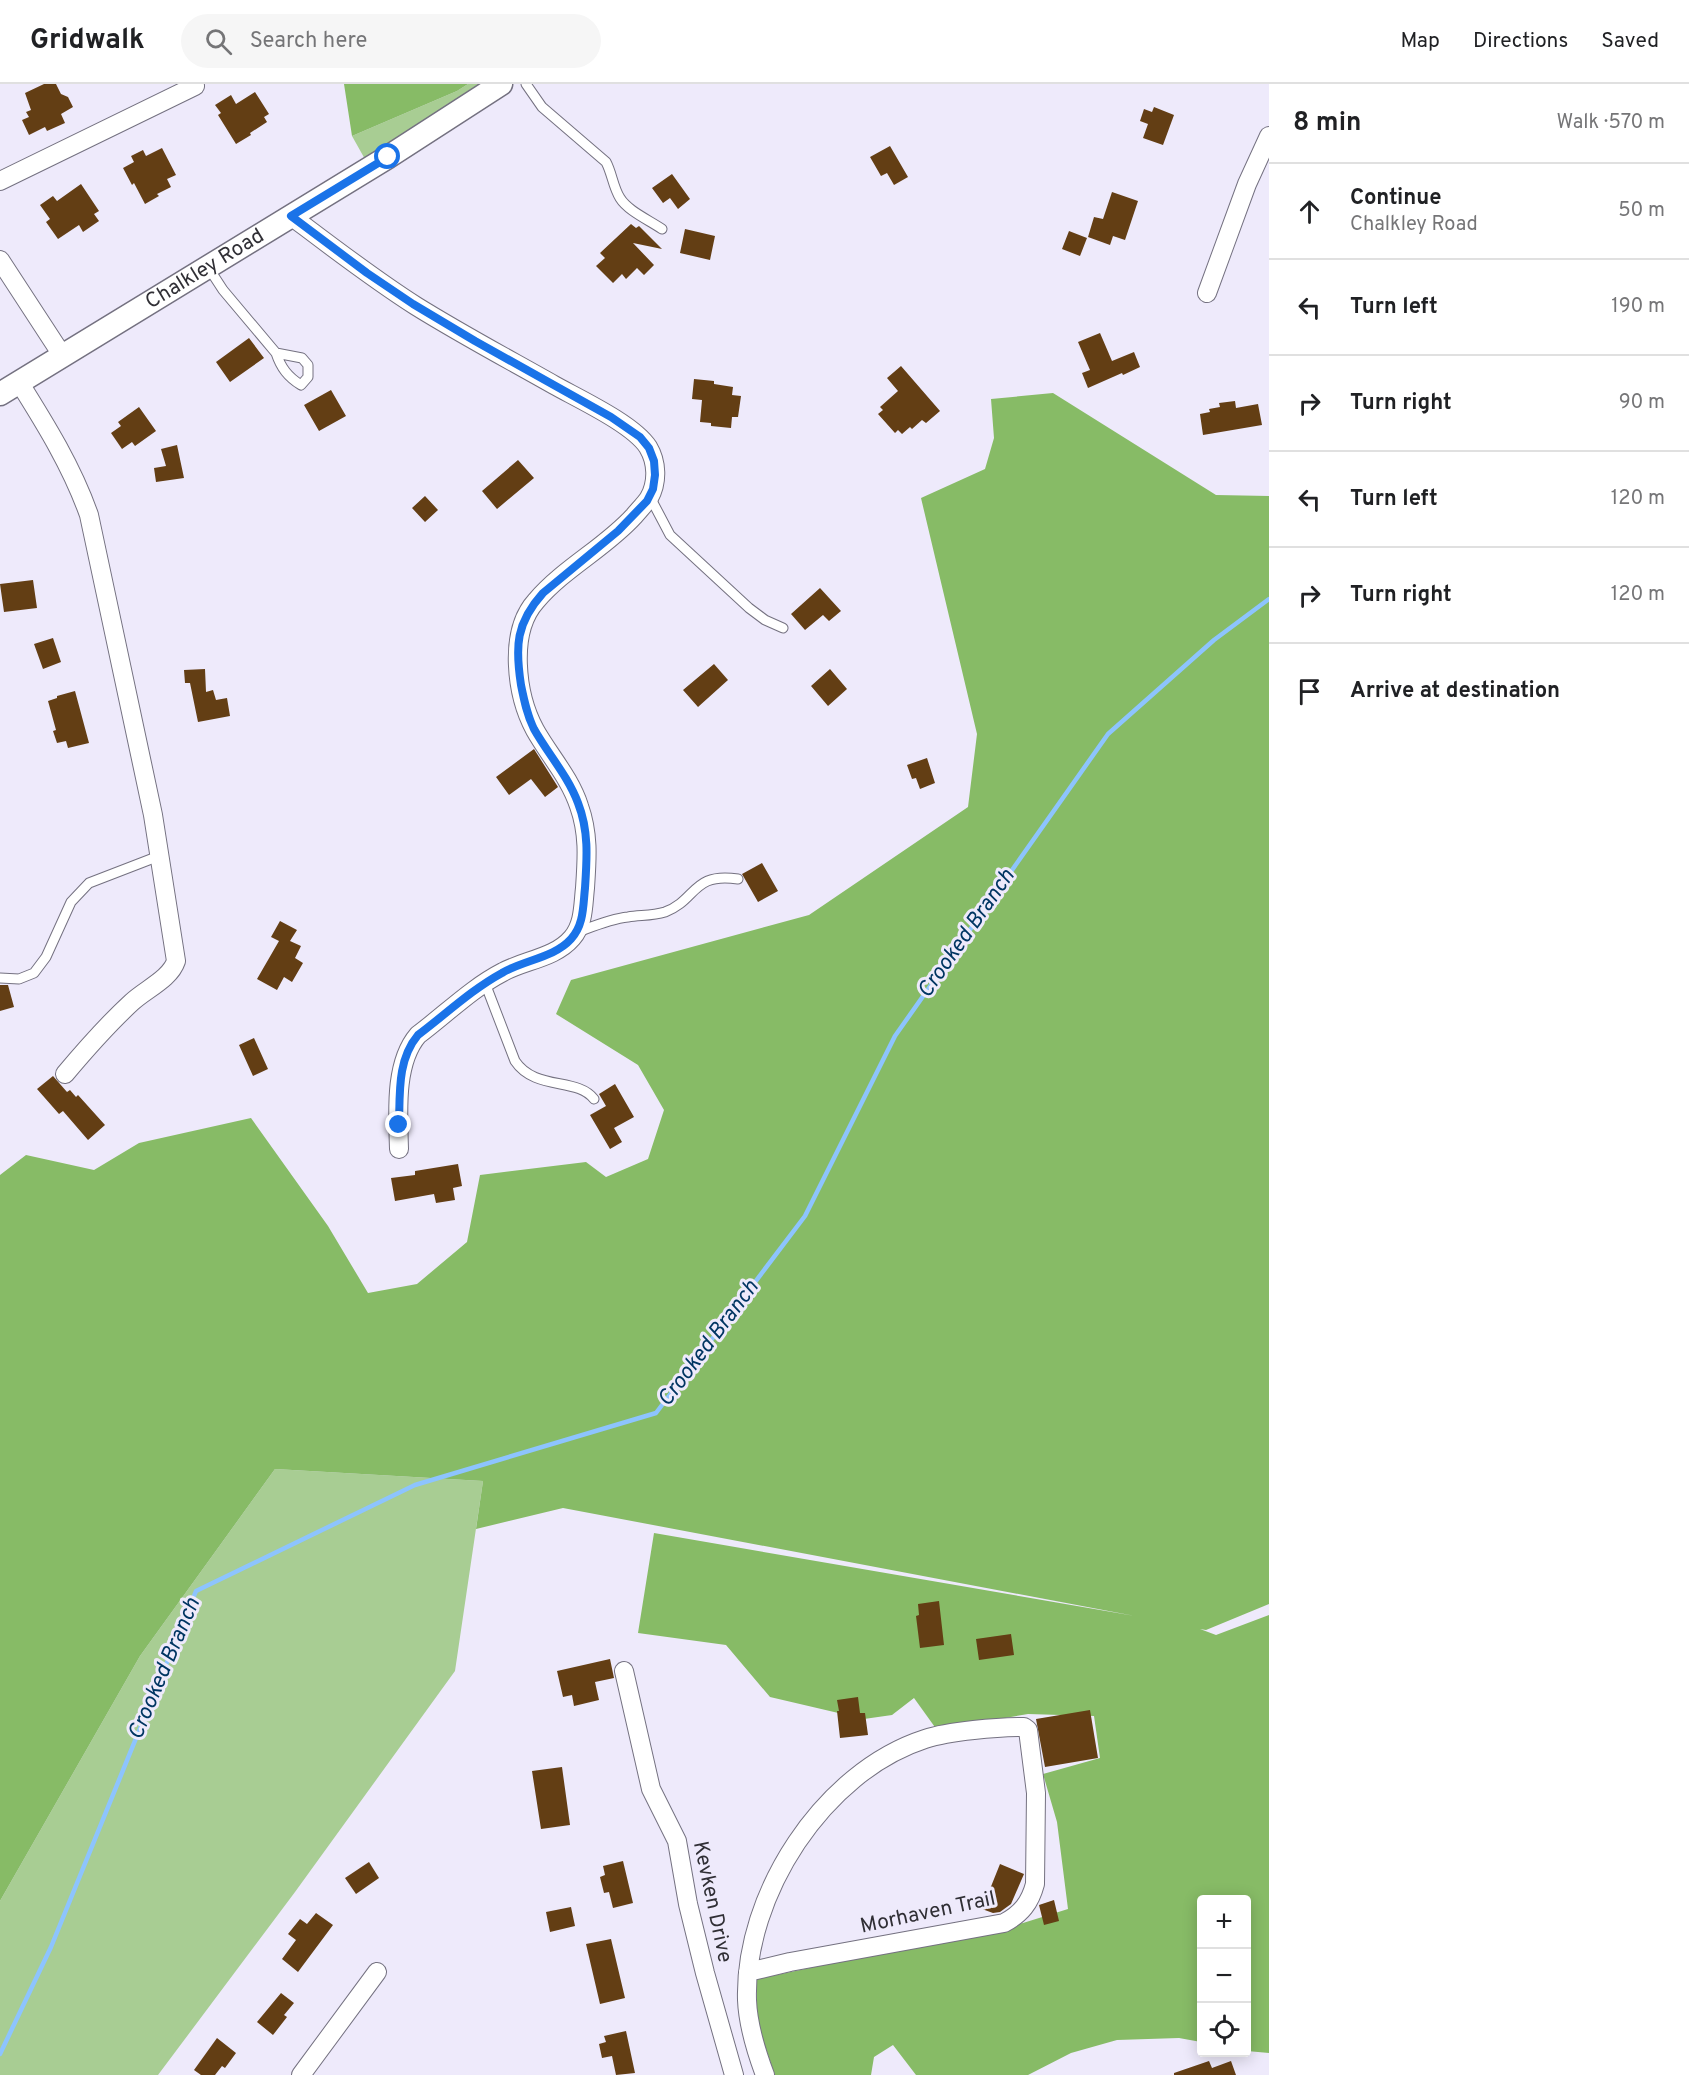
<!DOCTYPE html>
<meta charset="utf-8">
<style>
:root{--surface:#fff;--page:#f6f6f6;--text:#202124;--muted:#757577;--line:#e0e0e0}
body{margin:0;font-family:Overpass,sans-serif;background:var(--page);color:var(--text)}
.controls{position:absolute;right:18px;bottom:18px;display:grid;overflow:hidden;border-radius:6px;box-shadow:0 3px 15px #0003}
.controls button{width:54px;height:54px;display:grid;place-items:center;padding:0;border:0;border-bottom:2px solid var(--line);background:var(--surface);color:var(--text);font:30px sans-serif}
.stop{position:absolute;width:18px;height:18px;margin:-14px;border:4px solid #1a73e8;border-radius:50%;background:#fff}
.stop.end{background:#1a73e8;border-color:#fff;box-shadow:0 2px 6px #0008}
.list{margin:0;padding:0;list-style:none}
h2{display:flex;justify-content:space-between;align-items:center;height:78px;margin:0;padding:0 24px;font-size:26px}
h2 small{font-size:20px;font-weight:400;color:var(--muted)}
.list li{display:grid;grid-template-columns:39px 1fr auto;gap:18px;align-items:center;box-sizing:border-box;height:96px;padding:0 24px;border-top:2px solid var(--line)}
.list b{display:block;font-size:22px;white-space:nowrap}
.list p{margin:0;font-size:20px;white-space:nowrap;color:var(--muted)}
.list em{font-size:20px;font-style:normal;color:var(--muted)}
.icon{flex:none;width:33px;height:33px;fill:none;stroke:currentColor;stroke-width:2;stroke-linecap:round;stroke-linejoin:round}
.map{position:relative;flex:none;width:1269px;height:1991px;overflow:hidden}
header{display:flex;align-items:center;gap:36px;box-sizing:border-box;height:84px;padding:0 30px;background:var(--surface);border-bottom:2px solid var(--line)}
header strong{font-size:28px}
nav{display:flex;gap:33px;margin-inline-start:auto;font-size:21px}
.search{width:420px;height:54px;background:var(--page);display:flex;align-items:center;gap:15px;box-sizing:border-box;padding:0 21px;border-radius:33px;color:var(--muted);font-size:22px}
main{display:flex}
aside{flex:1;background:var(--surface)}
.map>svg:first-child{display:block}
.green{fill:#a8cd93}
.forest{fill:#87bb66}
.lines{fill:none;stroke-linecap:round;stroke-linejoin:round}
.stream{stroke:#8dc4fe;stroke-width:4.5}
.building{fill:#633e14}
.service-casing{stroke:#747180;stroke-width:11}
.minor-casing{stroke:#747180;stroke-width:20}
.tertiary-casing{stroke:#747180;stroke-width:25}
.service{stroke:#fff;stroke-width:9}
.minor{stroke:#fff;stroke-width:18}
.tertiary{stroke:#fff;stroke-width:22}
.route{stroke:#1a73e8;stroke-width:8}
.labels{text-anchor:middle;dominant-baseline:central;stroke-width:6;stroke-linejoin:round;paint-order:stroke}
.street-label{font-size:21px;fill:#302f35;stroke:#eeeafb}
.water-label{font-size:22px;font-style:italic;fill:#003562;stroke:#eeeafb}
</style>
<header>
<strong>Gridwalk</strong>
<div class="search"><svg class="icon" aria-label="search" viewBox="0 0 24 24"><circle cx="10" cy="10" r="6"/><path d="M15 15l6 6"/></svg>Search here</div>
<nav><a>Map</a><a>Directions</a><a>Saved</a></nav>
</header>
<main>
<div class="map">
<svg width="1269" height="1991" viewBox="0 0 1269 1991">
<rect width="100%" height="100%" fill="#eeeafb"/>
<!-- green -->
<path class="green" d="M468,0H490L366,77L352,52L457,7Z
M275,1385L483,1397L455,1587L295,1808L158,1991H0V1817L140,1572Z"/>
<!-- forest -->
<path class="forest" d="M344,0H468L457,7L352,52Z
M1053,309L1216,411L1269,412V1520L1206,1546L1200,1545L1216,1551L1269,1531V1969L1247,1967L1246,1816H1202L1201,1958L1179,1954L1117,1956L1071,1969L1028,1991H916L893,1961L874,1973L871,1991H775L757,1939V1895L1023,1839L1068,1825L1057,1738L1043,1690L1100,1674L1094,1632L1028,1630L937,1646L914,1614L892,1631L864,1635L770,1613L726,1561L638,1549L654,1449L1135,1532L563,1424L476,1445L483,1397L275,1385L140,1572L0,1817V1091L26,1071L94,1086L139,1059L251,1034L328,1142L368,1209L417,1200L467,1158L480,1091L586,1078L606,1093L648,1075L664,1026L638,981L556,930L571,896L809,831L968,723L977,650L921,414L985,385L994,354L991,315Z"/>
<g class="lines">
<!-- stream -->
<path class="stream" d="M0,1970L51,1863L196,1507L415,1401L656,1329L805,1132L895,952L1108,650L1214,556L1269,515"/>
</g>
<!-- building -->
<path class="building" d="M44,0H56L61,10L68,13L73,23L61,30L65,39L47,47L45,43L29,51L22,36L29,33L26,28L31,26L25,9Z
M255,8L269,30L264,33L267,38L250,49L251,51L236,60L218,31L221,29L215,21L231,11L236,20Z
M1154,23L1174,31L1163,61L1143,54L1148,40L1140,37L1144,25L1152,28Z
M890,62L908,93L894,101L887,89L881,92L870,73Z
M162,64L176,91L167,95L171,103L157,110L159,112L145,120L134,99L132,101L123,84L134,78L131,72L143,66L146,72Z
M672,90L690,115L678,125L670,114L663,119L652,104Z
M81,100L99,127L94,130L99,137L83,148L79,141L58,155L46,138L50,135L40,121L53,112L57,117Z
M1112,108L1138,117L1125,156L1113,152L1110,161L1088,153L1094,133L1103,135Z
M631,140L636,144L639,142L662,165L633,159L654,181L644,191L637,184L626,195L622,190L613,199L596,182L605,174L600,169Z
M685,145L715,152L710,176L680,169Z
M1069,147L1087,154L1080,172L1062,165Z
M1100,249L1112,277L1134,268L1140,283L1123,291L1122,289L1088,304L1082,289L1090,286L1078,258Z
M249,254L264,274L230,298L216,278Z
M901,282L940,327L926,339L922,336L912,345L910,343L902,350L898,346L895,349L878,330L883,326L880,323L898,307L887,294Z
M694,295L714,297V300L733,303L732,311L741,312L738,333H732L731,344L711,342V339L700,338L702,316L692,315Z
M331,306L346,332L319,347L304,321Z
M1235,317L1236,324L1258,320L1262,341L1203,351L1200,330L1210,328L1209,325L1220,323L1219,319Z
M139,323L156,347L135,362L132,358L122,365L111,349L121,342L118,338Z
M177,361L184,394L156,398L154,384L166,382L161,365Z
M518,376L534,394L497,425L482,407Z
M425,412L438,426L425,438L412,424Z
M33,496L37,524L4,528L0,500Z
M820,504L841,527L829,537L823,531L805,546L791,530Z
M53,554L61,578L43,585L34,560Z
M714,580L728,596L698,623L683,606Z
M205,585L206,608L213,606L216,616L227,614L230,632L198,638L190,599H185L184,586Z
M830,585L847,605L828,622L811,602Z
M75,607L89,659L68,664L66,657L57,659L53,647L56,646L48,617L57,614V612Z
M534,665L558,703L545,713L531,695L509,711L496,693Z
M927,674L935,699L920,705L916,694L912,695L907,681Z
M762,779L778,807L758,818L742,790Z
M280,837L297,846L290,857L301,862L295,874L303,879L292,898L284,893L277,906L257,895L279,857L271,853Z
M0,901H8L14,923L0,927Z
M254,954L268,985L253,992L239,961Z
M53,992L67,1008L70,1006L76,1013L78,1011L105,1041L88,1056L63,1027L59,1030L37,1005Z
M615,1000L634,1033L614,1044L622,1058L610,1065L590,1031L606,1022L599,1010Z
M458,1080L462,1102L453,1104L455,1116L436,1119L434,1110L395,1117L391,1094L415,1091V1087Z
M939,1517L944,1561L920,1564L916,1532L919,1531L918,1520Z
M1011,1550L1014,1571L979,1576L976,1555Z
M610,1575L614,1594L595,1598L599,1616L574,1622L572,1611L563,1613L557,1587Z
M858,1613L860,1629H865L868,1651L840,1654L837,1627H839L837,1616Z
M1090,1626L1098,1674L1045,1683L1036,1635Z
M562,1683L570,1741L541,1745L532,1687Z
M623,1777L633,1819L613,1824L609,1808L604,1809L600,1793L605,1791L603,1782Z
M369,1778L379,1794L356,1810L345,1794Z
M1000,1780L1024,1790L1011,1820L1000,1828L993,1829L982,1825Z
M1054,1816L1059,1837L1044,1841L1039,1821Z
M571,1823L575,1842L550,1848L546,1828Z
M316,1829L333,1841L298,1888L282,1875L296,1856L288,1850L300,1835L307,1840Z
M611,1855L625,1914L600,1920L586,1860Z
M281,1909L294,1919L284,1931L287,1933L273,1951L257,1938Z
M626,1947L635,1989L616,1991L612,1972L602,1974L599,1960L606,1958L604,1952Z
M217,1954L236,1969L225,1984L222,1982L215,1991H201L194,1986Z
M1209,1977L1212,1984L1231,1977L1236,1991H1174V1989Z"/>
<g class="lines">
<!-- service casing -->
<g class="service-casing">
<path id="service" d="M526,0L542,23L606,78C612,89 613,103 620,114C628,127 649,136 662,145
M208,183L223,206L276,269L302,274L308,281V293L301,301C288,293 281,284 276,269
M650,413L670,451L749,524L765,536L783,544
M578,848C594,842 610,835 628,833C640,831 652,832 665,828C697,816 692,788 738,795
M0,894L19,895L34,889L46,873L71,818L89,799L159,772
M485,899L515,977C535,1007 577,993 594,1015"/>
</g>
<!-- minor casing -->
<g class="minor-casing">
<path id="minor" d="M0,97L195,2
M291,132C332,163 372,194 416,222C461,250 508,275 554,301C579,315 633,340 648,363C657,378 658,398 649,414C645,420 639,426 634,432C605,464 564,484 536,517C508,548 516,611 535,646C549,671 570,694 579,722C589,750 587,775 585,804C583,821 584,840 572,854C555,874 525,876 503,888C472,904 446,930 418,951C394,979 398,1029 399,1065
M0,176L62,271
M1207,209L1247,100L1269,52
M19,298C46,341 72,383 89,431L153,731L176,877C170,895 146,905 132,918C108,940 86,965 65,990
M624,1587L651,1705L677,1757L688,1820L705,1889L734,1991
M748,1888L790,1878L1004,1839C1021,1830 1030,1819 1035,1800L1036,1709L1028,1646L1024,1643C998,1643 949,1647 925,1655C823,1688 744,1811 747,1916C748,1942 756,1967 765,1991
M301,1991L377,1888"/>
</g>
<!-- tertiary casing -->
<g class="tertiary-casing">
<g id="tertiary">
<path id="s1" d="M0,310L388,73L501,0"/>
</g>
</g>
<!-- service -->
<use href="#service" class="service"/>
<!-- minor -->
<use href="#minor" class="minor"/>
<!-- tertiary -->
<use href="#tertiary" class="tertiary"/>
</g>
<g class="lines">
<!-- route -->
<path class="route" d="M388,73L291,132L367,189L413,220L475,257L611,333L640,353L649,364L654,377L655,391L653,405L647,417L618,447L543,509C516,539 515,562 521,601C524,616 527,631 534,645C548,670 568,692 578,719C589,747 587,774 585,804C583,822 584,841 571,855C554,874 523,876 502,889C471,906 446,930 418,951C397,976 400,1010 399,1041"/>
</g>
<g class="labels">
<!-- street labels -->
<g class="street-label">
<text stroke="none"><textPath href="#s1" startOffset="240">Chalkley Road</textPath></text>
<text transform="translate(712 1818) rotate(78)">Kevken Drive</text>
<text transform="translate(928 1829) rotate(-12)">Morhaven Trail</text>
</g>
<!-- water labels -->
<g class="water-label">
<text transform="translate(967 850) rotate(-55)">Crooked Branch</text>
<text transform="translate(709 1260) rotate(-53)">Crooked Branch</text>
<text transform="translate(165 1585) rotate(-67)">Crooked Branch</text>
</g>
</g>
</svg>
<div class="controls">
<button>+</button>
<button>−</button>
<button><svg class="icon" aria-label="locate" viewBox="0 0 24 24"><circle cx="12" cy="12" r="6"/><path d="M12 2v4M12 18v4M2 12h4M18 12h4"/></svg></button>
</div>
<div class="stop" style="left:388px;top:73px"></div>
<div class="stop end" style="left:399px;top:1041px"></div>
</div>
<aside>
<h2>8 min<small>Walk · 570 m</small></h2>
<ul class="list">
<li><svg class="icon" aria-label="ahead" viewBox="0 0 24 24"><path d="M12 20V5M6 11l6-6 6 6"/></svg><div><b>Continue</b><p>Chalkley Road</p></div><em>50 m</em></li>
<li><svg class="icon" aria-label="left" viewBox="0 0 24 24"><path d="M17 20v-9H6M10 6l-5 5 5 5"/></svg><div><b>Turn left</b></div><em>190 m</em></li>
<li><svg class="icon" aria-label="right" viewBox="0 0 24 24"><path d="M7 20v-9h11M14 6l5 5-5 5"/></svg><div><b>Turn right</b></div><em>90 m</em></li>
<li><svg class="icon" aria-label="left" viewBox="0 0 24 24"><path d="M17 20v-9H6M10 6l-5 5 5 5"/></svg><div><b>Turn left</b></div><em>120 m</em></li>
<li><svg class="icon" aria-label="right" viewBox="0 0 24 24"><path d="M7 20v-9h11M14 6l5 5-5 5"/></svg><div><b>Turn right</b></div><em>120 m</em></li>
<li><svg class="icon" aria-label="arrive" viewBox="0 0 24 24"><path d="M6 21V4h12l-3 4 3 4H6"/></svg><div><b>Arrive at destination</b></div></li>
</ul>
</aside>
</main>
